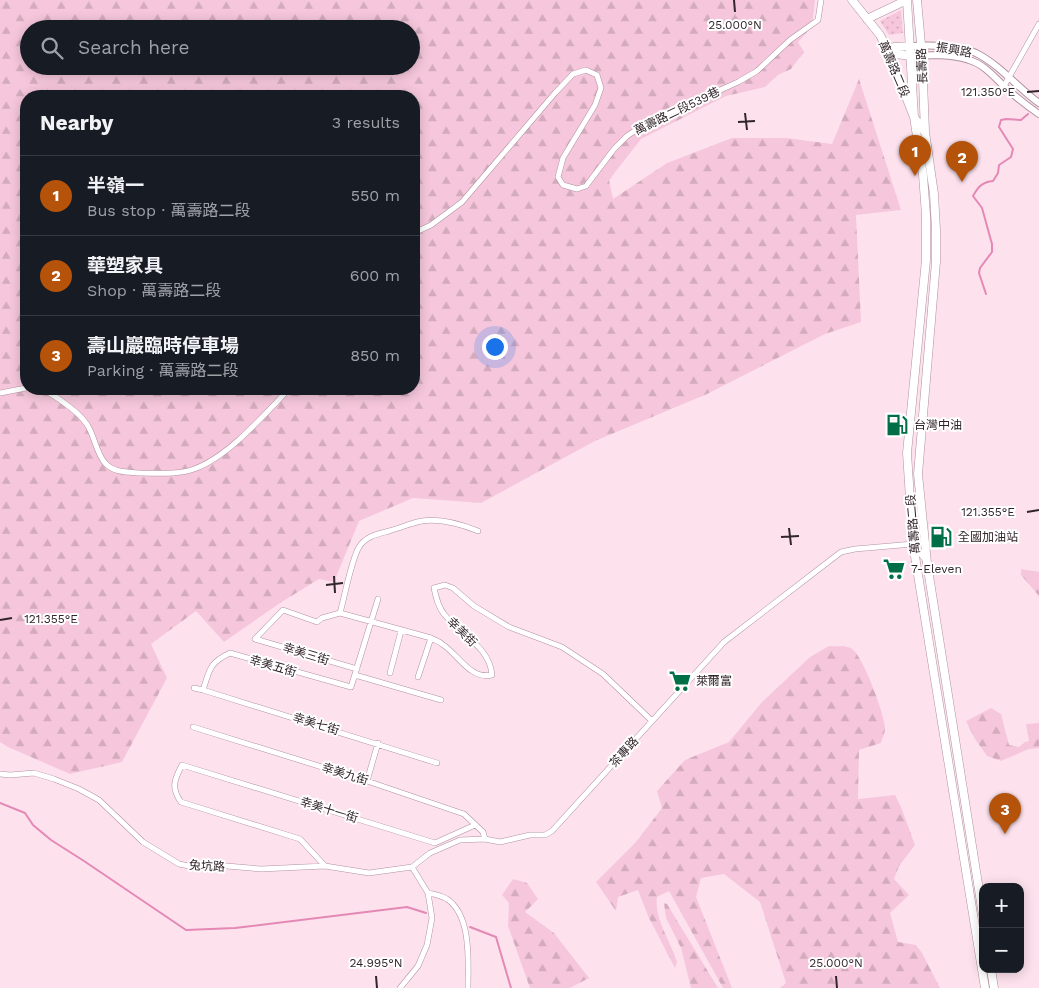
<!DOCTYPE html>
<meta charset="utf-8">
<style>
:root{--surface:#171b24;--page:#242831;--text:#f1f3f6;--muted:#9ea1a6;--line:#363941;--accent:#b45309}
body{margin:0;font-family:"Work Sans","Noto Sans TC",sans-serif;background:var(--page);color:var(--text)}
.controls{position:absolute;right:15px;bottom:15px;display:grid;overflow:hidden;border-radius:10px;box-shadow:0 2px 12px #0003}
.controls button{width:45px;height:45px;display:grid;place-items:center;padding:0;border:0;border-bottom:1px solid var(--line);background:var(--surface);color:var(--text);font:25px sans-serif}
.you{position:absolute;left:494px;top:346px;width:18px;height:18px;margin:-12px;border:4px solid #fff;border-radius:50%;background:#1a73e8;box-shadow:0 0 0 8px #1a73e833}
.badge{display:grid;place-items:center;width:32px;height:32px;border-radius:50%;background:var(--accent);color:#fff;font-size:16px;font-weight:700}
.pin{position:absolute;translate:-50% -41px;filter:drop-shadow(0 1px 2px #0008)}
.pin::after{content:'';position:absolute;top:26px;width:18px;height:15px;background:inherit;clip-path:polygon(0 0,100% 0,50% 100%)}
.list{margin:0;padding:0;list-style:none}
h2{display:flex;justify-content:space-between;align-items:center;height:65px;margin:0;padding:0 20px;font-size:21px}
h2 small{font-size:16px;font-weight:400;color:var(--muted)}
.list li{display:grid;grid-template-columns:32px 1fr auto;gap:15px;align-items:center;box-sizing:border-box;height:80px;padding:0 20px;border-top:1px solid var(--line)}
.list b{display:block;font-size:19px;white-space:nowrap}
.list p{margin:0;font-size:16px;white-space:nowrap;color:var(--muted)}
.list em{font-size:16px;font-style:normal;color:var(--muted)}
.icon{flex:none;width:28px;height:28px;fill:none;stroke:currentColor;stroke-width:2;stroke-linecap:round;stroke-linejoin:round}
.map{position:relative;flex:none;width:1039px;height:988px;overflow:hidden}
.search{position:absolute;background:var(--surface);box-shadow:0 2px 12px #0003;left:20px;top:20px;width:400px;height:55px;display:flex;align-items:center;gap:12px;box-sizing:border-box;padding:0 18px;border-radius:28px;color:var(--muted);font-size:19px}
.panel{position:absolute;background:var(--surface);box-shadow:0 2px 12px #0003;left:20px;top:90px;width:400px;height:305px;border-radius:20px}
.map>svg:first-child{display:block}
.grass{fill:url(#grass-dots)}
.forest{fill:url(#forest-firs);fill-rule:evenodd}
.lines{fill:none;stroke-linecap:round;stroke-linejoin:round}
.stream{stroke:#e488b5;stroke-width:2}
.minor-casing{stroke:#b0919f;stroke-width:6}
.tertiary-casing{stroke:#b0919f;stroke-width:8}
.primary-casing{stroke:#b0919f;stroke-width:9}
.minor{stroke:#fff;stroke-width:5}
.tertiary{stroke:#fff;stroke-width:6}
.primary{stroke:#fff;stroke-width:8}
.ticks{fill:none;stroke:#31242a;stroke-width:2}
.labels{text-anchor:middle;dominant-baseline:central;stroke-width:4;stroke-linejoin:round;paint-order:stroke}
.street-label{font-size:12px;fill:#31242a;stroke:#fff}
.poi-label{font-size:12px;fill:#31242a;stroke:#fff;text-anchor:start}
.ticks-label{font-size:12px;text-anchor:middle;fill:#31242a;stroke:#fff;stroke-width:4;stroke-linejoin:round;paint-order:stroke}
</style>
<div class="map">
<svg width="1039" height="988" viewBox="0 0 1039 988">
<defs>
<pattern id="grass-dots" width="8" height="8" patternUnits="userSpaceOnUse" patternTransform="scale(1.25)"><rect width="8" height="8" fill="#f6c7dc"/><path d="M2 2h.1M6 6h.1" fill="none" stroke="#d3abbd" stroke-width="1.8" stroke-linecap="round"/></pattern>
<pattern id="forest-firs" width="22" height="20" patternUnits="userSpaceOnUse" patternTransform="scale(1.25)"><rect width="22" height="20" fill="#f6c7dc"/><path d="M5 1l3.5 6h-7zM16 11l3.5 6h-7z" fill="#d3abbd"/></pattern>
</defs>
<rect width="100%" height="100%" fill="#fde2ee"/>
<!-- grass -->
<path class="grass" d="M901,10L903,33L889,35L880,21Z"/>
<!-- forest -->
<path class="forest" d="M0,0H815C813,20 813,28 798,42L804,52L791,69L778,75L765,87L726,96L641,139L609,180L613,199L667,163L732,138H786L832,144L859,79L901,210L856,215L861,322L825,334L707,394L595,441L481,503L413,498L359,521L334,582L319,579L280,603L224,642L196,611L151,644L167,678L122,762L70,774L8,747L0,742ZM29,29H411V66H29ZM26,96H414V389H26Z
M1021,569L1039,572V596L1021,575Z
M829,646C836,647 847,645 852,649C863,656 885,715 885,728C885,733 882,739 881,743L859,750L858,799L895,795L901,807L915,845L899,866L894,879L909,895L890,913L898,942L916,945L922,953L940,988H780L786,983L760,902L724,874L701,878L696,897L732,988H723L669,891L657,897C654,919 671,942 677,962L675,968L648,916L638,890L618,897L616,911L596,882L636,842L662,808L657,791L685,760L729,742L762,702L810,657Z
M991,708L1001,714L1009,745L1019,747L1025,742L1029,741L1026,724L1039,723V748L1029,749L1001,761L987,756L975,739L966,721Z
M513,879L527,883L538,899L525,912L554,933L589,978L570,988H530L508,926L509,903L502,895Z
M664,903L667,904L718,988H691L681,948L666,918Z"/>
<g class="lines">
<!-- stream -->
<path class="stream" d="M986,294L979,273L980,268L992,252V244L982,208L973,196C978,187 982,182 993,181L998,173L999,165L1011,157L1013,149L999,127L1001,120L1006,119L1021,120L1028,114
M0,803L25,813L33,825L51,840L84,861L186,930L235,928L407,907L426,913
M470,927L496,937L511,988"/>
<!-- minor casing -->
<g class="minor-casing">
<path id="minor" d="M1004,86L1039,24
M414,233L431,225L462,202L555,93L573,74L586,70L597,75L601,88L595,105L563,158L558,177L563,185L577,189L586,186L614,149L627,136L645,124L738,82L757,71L790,40L818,20L821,0
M43,389C58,398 82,413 89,428C95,439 97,454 105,463C114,473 128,472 141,473C157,473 178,475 194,469C228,457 264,415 289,389
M0,393L26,388
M340,613L431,638C434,640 439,641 442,644C458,654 470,680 492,675C490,647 460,634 444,614C438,607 436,597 434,588L445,585L453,588L474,606L509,627L562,647L603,674L651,720
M340,613L322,618L317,622L283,610L255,639L357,669
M340,613C345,595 351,561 359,547C366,536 378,534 389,531C400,528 411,523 422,521C441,518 461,524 478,531
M390,673L401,631
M355,675L441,700
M418,677L431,638
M194,688L203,690L437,763
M203,690C210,669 209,663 230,653L351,687L378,599
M193,727L367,781L464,814L483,832L485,839
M0,774L10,775L34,773L54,779L79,789L99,800L143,842L179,864L189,866L215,865L261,869L325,866L369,873L412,867L430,853L460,840L485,839L500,842L530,835H545L552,831L724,642L841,552L855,549L913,544L926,561
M367,781L378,743
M325,866L300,839L181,802C171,788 174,780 182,765L435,843L475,825
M428,893C434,894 442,896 447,899C472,916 468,962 468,988
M400,988L418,966L427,945L432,918L428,893L412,867"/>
</g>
<!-- tertiary casing -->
<g class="tertiary-casing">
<path id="tertiary" d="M911,46C930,45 958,45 976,53C1000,65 1018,88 1039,103
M911,56C929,55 952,54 969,60C984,64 995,78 1006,88C1016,97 1027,106 1039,114"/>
</g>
<!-- primary casing -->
<g class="primary-casing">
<path id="primary" d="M852,0L880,35L889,53L914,117L925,132L934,194L936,230V262L918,474L927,563L983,915
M907,0L914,117L923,175L926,215V260L907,453L913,544L985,988
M917,0L922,55L925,132
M867,19L907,0
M889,53L894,47L911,46
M889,53L911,56
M991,969L994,988"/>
</g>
<!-- minor -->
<use href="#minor" class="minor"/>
<!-- tertiary -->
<use href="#tertiary" class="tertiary"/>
<!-- primary -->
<use href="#primary" class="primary"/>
</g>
<!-- ticks -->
<path class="ticks" d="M734,0L735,12M1027,92L1039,91M745,113L747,130M738,122L755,121M1027,512L1039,510M789,528L791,545M781,537L799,536M334,576L335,593M326,585L343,583M0,620L12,618M376,976L377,988M836,976L837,988"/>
<!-- icons -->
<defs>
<g id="fuel-bare" transform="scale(1.725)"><path d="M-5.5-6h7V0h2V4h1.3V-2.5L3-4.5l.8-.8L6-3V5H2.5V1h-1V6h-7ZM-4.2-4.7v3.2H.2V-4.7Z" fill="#006e47" stroke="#fff" stroke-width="2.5" paint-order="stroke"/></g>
<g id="supermarket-bare" transform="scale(1.725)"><path d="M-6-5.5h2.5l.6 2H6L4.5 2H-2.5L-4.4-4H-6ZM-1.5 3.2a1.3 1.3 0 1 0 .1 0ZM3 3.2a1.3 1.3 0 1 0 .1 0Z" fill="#006e47" stroke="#fff" stroke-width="2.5" paint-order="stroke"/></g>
</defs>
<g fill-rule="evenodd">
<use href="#fuel-bare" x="897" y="425"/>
<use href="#fuel-bare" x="941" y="537"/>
<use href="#supermarket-bare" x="894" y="569"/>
<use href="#supermarket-bare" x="680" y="681"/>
</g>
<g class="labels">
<!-- street labels -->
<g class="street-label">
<text transform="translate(954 50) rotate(10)">振興路</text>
<text transform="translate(922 66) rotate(-93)">長壽路</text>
<text transform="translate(894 69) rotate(67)">萬壽路二段</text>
<text transform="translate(677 111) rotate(-26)">萬壽路二段539巷</text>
<text transform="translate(913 524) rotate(-95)">萬壽路二段</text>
<text transform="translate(462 632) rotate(44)">幸美街</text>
<text transform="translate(306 654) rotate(17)">幸美三街</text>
<text transform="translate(273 666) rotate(16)">幸美五街</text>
<text transform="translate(316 724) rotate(17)">幸美七街</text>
<text transform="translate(624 752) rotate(-48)">茶專路</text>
<text transform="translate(345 774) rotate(17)">幸美九街</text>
<text transform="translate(329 810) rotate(17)">幸美十一街</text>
<text transform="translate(207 866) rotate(3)">兔坑路</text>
</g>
<!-- poi labels -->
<g class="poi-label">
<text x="914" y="425">台灣中油</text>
<text x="958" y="537">全國加油站</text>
<text x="911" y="569">7-Eleven</text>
<text x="696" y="681">萊爾富</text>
</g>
</g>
<g class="ticks-label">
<text x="735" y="29">25.000°N</text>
<text x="988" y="96">121.350°E</text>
<text x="988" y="516">121.355°E</text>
<text x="51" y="623">121.355°E</text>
<text x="376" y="967">24.995°N</text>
<text x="836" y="967">25.000°N</text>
</g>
</svg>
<div class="controls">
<button>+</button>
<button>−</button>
</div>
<div class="you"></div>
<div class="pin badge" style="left:915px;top:176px">1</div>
<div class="pin badge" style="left:962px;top:182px">2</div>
<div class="pin badge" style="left:1005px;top:834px">3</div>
<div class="search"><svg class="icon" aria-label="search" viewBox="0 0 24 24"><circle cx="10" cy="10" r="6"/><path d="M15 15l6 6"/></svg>Search here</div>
<section class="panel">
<h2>Nearby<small>3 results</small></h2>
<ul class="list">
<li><span class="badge">1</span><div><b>半嶺一</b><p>Bus stop · 萬壽路二段</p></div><em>550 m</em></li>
<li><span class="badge">2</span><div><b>華塑家具</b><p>Shop · 萬壽路二段</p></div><em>600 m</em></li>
<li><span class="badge">3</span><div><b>壽山巖臨時停車場</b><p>Parking · 萬壽路二段</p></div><em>850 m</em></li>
</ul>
</section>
</div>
